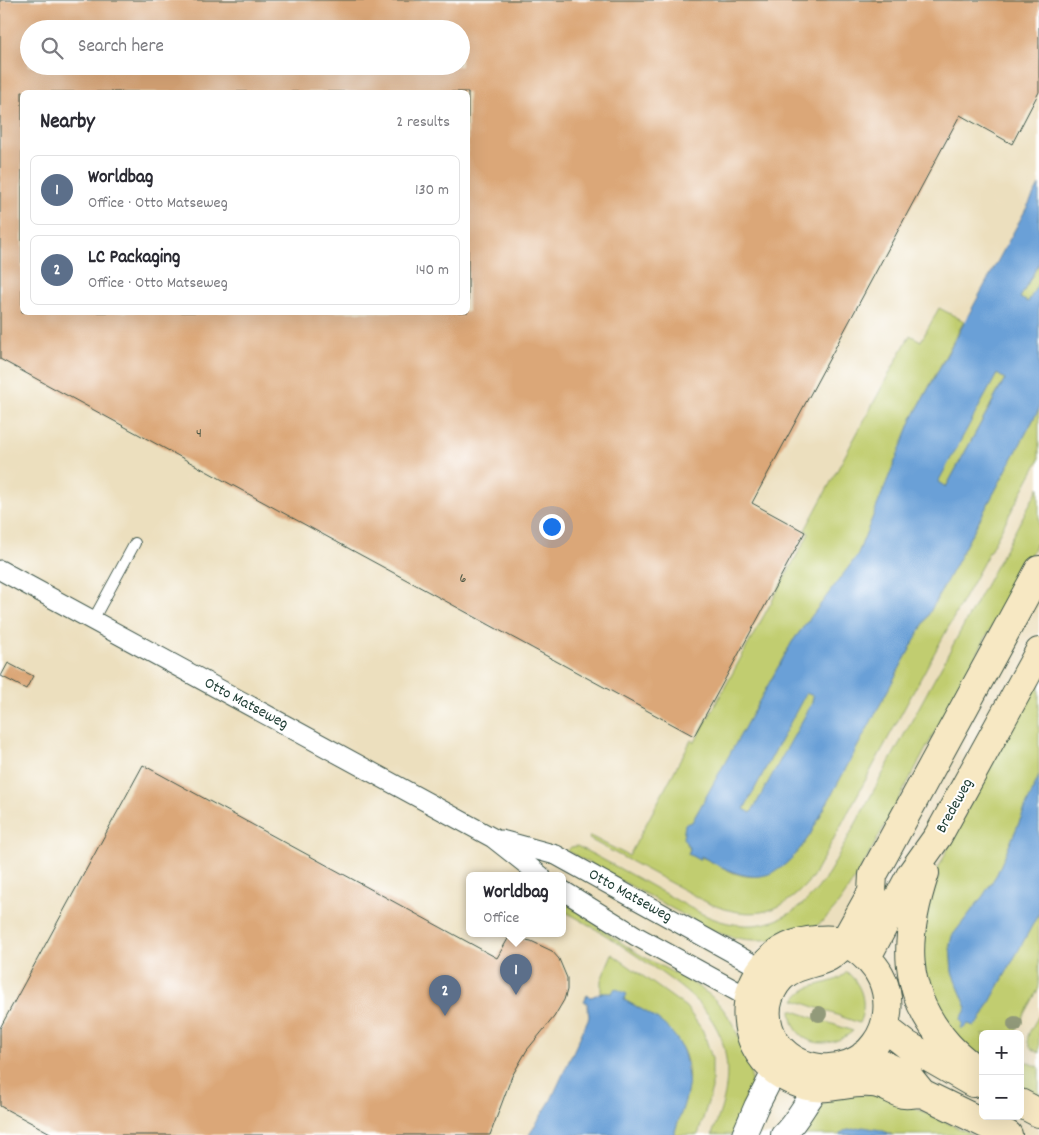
<!DOCTYPE html>
<meta charset="utf-8">
<style>
:root{--surface:#fff;--page:#f7f7f7;--text:#2b2b33;--muted:#7c7c81;--line:#e1e1e2;--accent:#1a73e8}
body{margin:0;font-family:Dekko,sans-serif;background:var(--page);color:var(--text)}
.controls{position:absolute;right:15px;bottom:15px;display:grid;overflow:hidden;border-radius:8px;box-shadow:0 5px 20px #0002}
.controls button{width:45px;height:45px;display:grid;place-items:center;padding:0;border:0;border-bottom:1px solid var(--line);background:var(--surface);color:var(--text);font:25px sans-serif}
.you{position:absolute;left:551px;top:526px;width:18px;height:18px;margin:-12px;border:4px solid #fff;border-radius:50%;background:#1a73e8;box-shadow:0 0 0 8px #1a73e833}
.badge{display:grid;place-items:center;width:32px;height:32px;border-radius:50%;background:var(--accent);color:#fff;font-size:16px;font-weight:700}
.pin{position:absolute;translate:-50% -41px;filter:drop-shadow(0 1px 2px #0008)}
.pin::after{content:'';position:absolute;top:26px;width:18px;height:15px;background:inherit;clip-path:polygon(0 0,100% 0,50% 100%)}
.popup{position:absolute;left:466px;top:872px;width:100px;height:65px;box-sizing:border-box;display:grid;place-content:center;border-radius:8px;background:var(--surface);filter:drop-shadow(0 1px 4px #0005);font-size:16px;white-space:nowrap;color:var(--muted)}
.popup b{font-size:19px;color:var(--text)}
.popup::after{content:'';position:absolute;left:50%;top:100%;margin-left:-10px;border:10px solid transparent;border-top-color:var(--surface)}
.list{margin:0;padding:0;list-style:none}
h2{display:flex;justify-content:space-between;align-items:center;height:65px;margin:0;padding:0 20px;font-size:21px}
h2 small{font-size:16px;font-weight:400;color:var(--muted)}
.list li{display:grid;grid-template-columns:32px 1fr auto;gap:15px;align-items:center;box-sizing:border-box;height:70px;margin:0 10px 10px;padding:0 10px;border:1px solid var(--line);border-radius:8px}
.list b{display:block;font-size:19px;white-space:nowrap}
.list p{margin:0;font-size:16px;white-space:nowrap;color:var(--muted)}
.list em{font-size:16px;font-style:normal;color:var(--muted)}
.icon{flex:none;width:28px;height:28px;fill:none;stroke:currentColor;stroke-width:2;stroke-linecap:round;stroke-linejoin:round}
.map{position:relative;flex:none;width:1039px;height:1135px;overflow:hidden}
.search{position:absolute;background:var(--surface);box-shadow:0 5px 20px #0002;left:20px;top:20px;width:450px;height:55px;display:flex;align-items:center;gap:12px;box-sizing:border-box;padding:0 18px;border-radius:28px;color:var(--muted);font-size:19px}
.panel{position:absolute;background:var(--surface);box-shadow:0 5px 20px #0002;left:20px;top:90px;width:450px;height:225px;border-radius:8px}
.map>svg:first-child{display:block}
.green{fill:#c1cd6f;stroke:#708552}
.water{fill:#6aa0d7;stroke:#446e86;fill-rule:evenodd}
.building{fill:#dba778;fill-rule:evenodd}
.lines{fill:none;stroke-linecap:round;stroke-linejoin:round}
.service-casing{stroke:#3e5549;stroke-width:12}
.minor-casing{stroke:#3e5549;stroke-width:21}
.tertiary-casing{stroke:#3e5549;stroke-width:26}
.secondary-casing{stroke:#3e5549;stroke-width:30}
.service{stroke:#fff;stroke-width:10}
.minor{stroke:#fff;stroke-width:19}
.tertiary{stroke:#fff;stroke-width:24}
.secondary{stroke:#f7e8c3;stroke-width:28}
.tree{fill:#929a7a}
.labels{text-anchor:middle;dominant-baseline:central;stroke-width:4;stroke-linejoin:round;paint-order:stroke}
.number-label{font-size:14px;fill:#4e5845}
.street-label{font-size:16px;fill:#1f3d34;stroke:#fff}
</style>
<div class="map">
<svg width="1039" height="1135" viewBox="0 0 1039 1135">
<rect width="100%" height="100%" fill="#fff"/>
<filter id="ink" filterUnits="userSpaceOnUse"><feTurbulence type="fractalNoise" baseFrequency=".02" numOctaves="2"/><feDisplacementMap in="SourceGraphic" scale="10" xChannelSelector="R" yChannelSelector="G"/><feConvolveMatrix kernelMatrix="1 2 1 2 8 2 1 2 1" color-interpolation-filters="sRGB"/></filter>
<filter id="wash" filterUnits="userSpaceOnUse"><feTurbulence type="fractalNoise" baseFrequency=".0096" numOctaves="4" result="noise"/><feDisplacementMap in="SourceGraphic" scale="20" xChannelSelector="R" yChannelSelector="G"/><feGaussianBlur stdDeviation="1.12" result="paint"/><feColorMatrix in="noise" values="0 0 0 0 0 0 0 0 0 0 0 0 0 0 0 0 0 1.4 0 .05"/><feComposite in="paint" operator="in"/></filter>
<g filter="url(#wash)">
<rect width="100%" height="100%" fill="#ecdfbe"/>
<!-- green -->
<path class="green" d="M1039,263V282L1028,303L1020,298Z
M939,308L964,321L912,419L857,556L792,642L692,822L689,824L686,844L690,849L688,854C705,856 718,866 734,873C769,886 792,861 810,835L1039,409V460L814,875C784,914 754,922 708,903L589,839L590,836L629,856L691,740L695,742L809,533L805,530L910,335L921,341Z
M997,374L1005,378L946,487L937,482Z
M1039,487V539L865,862C853,881 841,905 823,921C801,939 760,944 732,937C711,932 690,918 671,908C636,889 602,870 567,851L571,847L577,846C606,861 634,876 662,892C683,903 704,918 728,923C775,933 809,907 831,869Z
M1039,677V776L997,874L983,896L952,936L950,945L952,972L967,1008L963,1016L968,1024L979,1022L1039,913V988L1014,1034H983V1062L960,1041L932,1001L921,955L928,903L939,875L936,873L964,815Z
M806,692L813,696L812,703L752,814L744,809Z
M562,900C586,917 609,935 634,951C656,965 682,975 703,990C718,1000 729,1015 736,1031C759,1075 754,1092 734,1135H712C717,1120 724,1104 726,1087C733,1024 696,997 650,965C621,945 593,926 562,910Z
M612,954L686,1007L703,1031L712,1058V1089L698,1135H674C678,1120 686,1102 688,1086C694,1041 659,1018 624,1000L626,994L601,993V980Z
M847,972C862,985 868,1004 859,1023L795,1000C807,980 831,988 847,972Z
M791,1010L853,1031C829,1052 792,1046 791,1010Z
M1039,1015V1053C1018,1042 1031,1031 1039,1015Z
M1020,1059L1039,1067V1099L1020,1089Z
M882,1094L931,1115L973,1135H892L881,1130L844,1131L839,1135H796C802,1127 808,1116 815,1110C833,1092 859,1095 882,1094Z"/>
<!-- water -->
<path class="water" d="M1039,185V263L1020,298L1028,302L1039,282V409L810,835C775,887 752,885 701,856L699,860L688,854L690,849L683,838L685,824L692,822L792,642L857,556L912,419ZM997,374L1005,379L946,487L938,482ZM806,693L813,696L812,703L751,813L744,809Z
M1039,776V913L979,1022L974,1026L968,1024L963,1029L961,1028L963,1023L960,1020L967,1008L952,972L950,945L952,936L983,896L997,874Z
M615,988L627,994L624,1000C655,1016 685,1032 687,1071C688,1076 689,1082 688,1087C686,1102 678,1120 674,1135H529L551,1100L580,1037L589,1017L587,1003L584,1001L587,995L591,997L601,993H612Z
M863,1127L881,1130L892,1135H839L844,1131Z"/>
<g id="blocks">
<!-- building -->
<path class="building" d="M0,0H1039V92L1012,144L960,115L752,503L805,532L694,736L0,359ZM29,29H461V66H29ZM22,92H468V312H22Z
M8,663L33,676L26,689L1,676Z
M143,765L497,958L509,937L531,941L552,951L559,959L567,978V990L564,1000L554,1017L527,1050L512,1076L490,1135H54L0,1106V1028Z"/>
</g>
</g>
<g filter="url(#ink)">
<use href="#blocks" fill-opacity="0" stroke="#3e5549" stroke-width="1"/>
<g class="lines">
<!-- service casing -->
<g class="service-casing">
<path id="service" d="M93,620L135,543"/>
</g>
<!-- minor casing -->
<g class="minor-casing">
<path id="minor" d="M0,570L493,838L541,876
M501,840L556,855L762,969
M562,890L636,936L749,998"/>
</g>
<!-- tertiary casing -->
<g class="tertiary-casing">
<path id="tertiary" d="M744,1135L756,1107L775,1070
M783,1135C797,1122 805,1103 818,1088"/>
</g>
<!-- secondary casing -->
<g class="secondary-casing">
<path id="secondary" d="M925,873C904,937 900,991 948,1045C958,1056 971,1066 983,1075
M867,957L911,874L938,836L1039,652
M884,1027L907,1045L973,1083
M864,1055L909,1077L922,1093L1008,1135
M922,1093C916,1093 909,1095 903,1094C892,1091 883,1083 871,1083C849,1081 828,1091 807,1086C720,1063 733,946 816,940C829,939 841,939 852,946C865,955 876,965 882,979C891,1000 889,1026 875,1044C848,1082 783,1074 769,1028C766,1018 766,1007 769,998C785,952 826,974 844,942L872,892L873,875L1039,570
M1020,1103L1039,1113"/>
</g>
<!-- service -->
<use href="#service" class="service"/>
<!-- minor -->
<use href="#minor" class="minor"/>
<!-- tertiary -->
<use href="#tertiary" class="tertiary"/>
<!-- secondary -->
<use href="#secondary" class="secondary"/>
</g>
<!-- trees -->
<g class="tree">
<circle cx="819" cy="1014" r="8"/>
<circle cx="1015" cy="1024" r="8"/>
</g>
</g>
<g class="labels">
<!-- number labels -->
<g class="number-label">
<text x="199" y="434">4</text>
<text x="463" y="579">6</text>
</g>
<!-- street labels -->
<g class="street-label">
<text transform="translate(246 704) rotate(28)">Otto Matseweg</text>
<text transform="translate(955 806) rotate(-61)">Bredeweg</text>
<text transform="translate(630 896) rotate(29)">Otto Matseweg</text>
</g>
</g>
</svg>
<div class="controls">
<button>+</button>
<button>−</button>
</div>
<div class="you"></div>
<div class="pin badge" style="left:516px;top:995px;background:#5c6f8a">1</div>
<div class="popup"><b>Worldbag</b>Office</div>
<div class="pin badge" style="left:445px;top:1016px;background:#5c6f8a">2</div>
<div class="search"><svg class="icon" aria-label="search" viewBox="0 0 24 24"><circle cx="10" cy="10" r="6"/><path d="M15 15l6 6"/></svg>Search here</div>
<section class="panel">
<h2>Nearby<small>2 results</small></h2>
<ul class="list">
<li><span class="badge" style="background:#5c6f8a">1</span><div><b>Worldbag</b><p>Office · Otto Matseweg</p></div><em>130 m</em></li>
<li><span class="badge" style="background:#5c6f8a">2</span><div><b>LC Packaging</b><p>Office · Otto Matseweg</p></div><em>140 m</em></li>
</ul>
</section>
</div>
